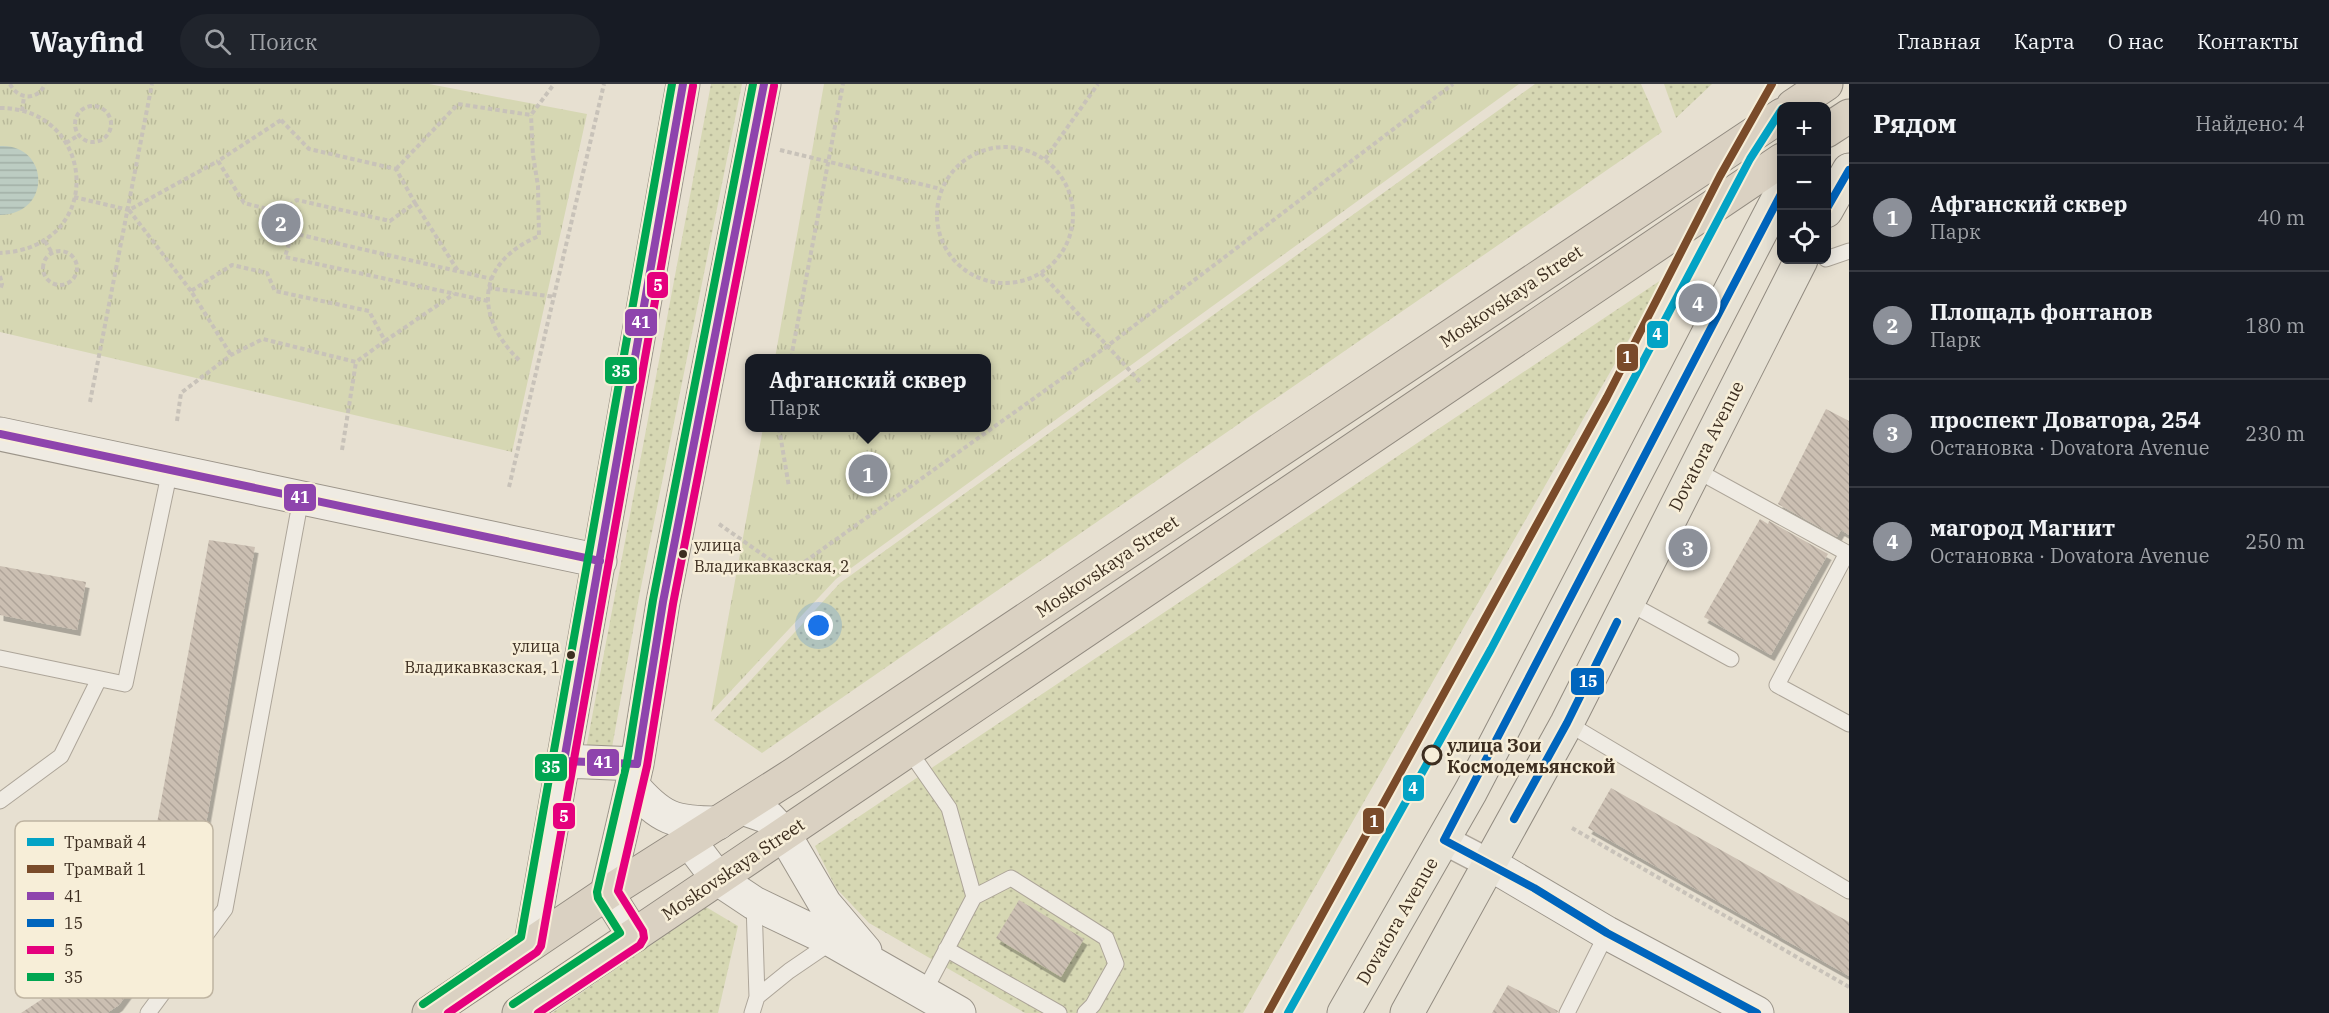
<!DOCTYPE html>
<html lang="ru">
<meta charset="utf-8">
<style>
:root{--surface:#171b24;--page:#20242c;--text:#f1f3f6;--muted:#9ea1a6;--line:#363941;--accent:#8c9099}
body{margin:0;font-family:"IBM Plex Serif",serif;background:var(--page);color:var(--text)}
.controls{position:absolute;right:18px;top:18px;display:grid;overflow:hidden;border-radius:12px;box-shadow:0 3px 15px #0003}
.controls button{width:54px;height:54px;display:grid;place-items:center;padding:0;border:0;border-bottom:2px solid var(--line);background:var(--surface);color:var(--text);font:30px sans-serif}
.you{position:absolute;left:819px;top:542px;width:21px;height:21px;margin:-15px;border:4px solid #fff;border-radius:50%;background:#1a73e8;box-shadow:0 0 0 9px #1a73e833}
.badge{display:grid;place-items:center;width:39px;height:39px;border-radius:50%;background:var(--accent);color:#fff;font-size:20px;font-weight:700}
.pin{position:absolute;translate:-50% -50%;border:3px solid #fff;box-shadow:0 2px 6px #0006}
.popup{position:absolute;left:745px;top:270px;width:246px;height:78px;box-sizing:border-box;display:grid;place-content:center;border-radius:12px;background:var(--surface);filter:drop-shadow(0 2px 4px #0005);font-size:20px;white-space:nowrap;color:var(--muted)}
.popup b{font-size:22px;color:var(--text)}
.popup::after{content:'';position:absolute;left:50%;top:100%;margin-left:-12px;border:12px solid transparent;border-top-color:var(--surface)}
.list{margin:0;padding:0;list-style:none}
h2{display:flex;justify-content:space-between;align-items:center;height:78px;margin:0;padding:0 24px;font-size:26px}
h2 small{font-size:20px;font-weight:400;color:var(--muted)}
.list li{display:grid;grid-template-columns:39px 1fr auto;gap:18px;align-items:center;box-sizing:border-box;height:108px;padding:0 24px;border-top:2px solid var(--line)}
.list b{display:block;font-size:22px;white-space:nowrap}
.list p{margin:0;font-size:20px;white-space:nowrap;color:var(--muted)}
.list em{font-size:20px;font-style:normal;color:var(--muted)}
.icon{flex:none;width:33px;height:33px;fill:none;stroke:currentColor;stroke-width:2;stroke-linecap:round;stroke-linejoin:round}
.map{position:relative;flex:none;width:1849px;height:929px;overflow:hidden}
header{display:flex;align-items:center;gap:36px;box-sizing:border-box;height:84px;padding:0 30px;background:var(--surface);border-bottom:2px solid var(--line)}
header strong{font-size:28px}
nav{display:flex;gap:33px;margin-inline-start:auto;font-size:21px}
.search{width:420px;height:54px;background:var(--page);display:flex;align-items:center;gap:15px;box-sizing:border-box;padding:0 21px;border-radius:33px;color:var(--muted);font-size:22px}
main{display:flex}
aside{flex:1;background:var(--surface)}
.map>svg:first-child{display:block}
.grass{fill:url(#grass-dots)}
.park{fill:url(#park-tufts)}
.water{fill:url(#water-rules)}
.building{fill:url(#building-back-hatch);filter:url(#shadow)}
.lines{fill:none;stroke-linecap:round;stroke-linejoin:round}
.lane-casing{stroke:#ada599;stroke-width:17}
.street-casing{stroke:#ada599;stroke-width:31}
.secondary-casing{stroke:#9c958a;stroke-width:35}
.primary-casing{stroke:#928b80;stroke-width:35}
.highway-casing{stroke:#928b80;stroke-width:35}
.path{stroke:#c8c2b9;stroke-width:4;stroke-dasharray:4.5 3;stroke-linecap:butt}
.lane{stroke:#efebe3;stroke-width:15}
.street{stroke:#efebe3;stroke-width:28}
.secondary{stroke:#efebe3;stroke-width:33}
.primary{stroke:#e6e1d4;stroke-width:33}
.highway{stroke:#dad1c2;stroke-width:33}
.bus-1-casing{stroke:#f7eed8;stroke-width:12}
.bus-2-casing{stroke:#f7eed8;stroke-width:12}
.bus-3-casing{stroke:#f7eed8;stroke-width:12}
.bus-4-casing{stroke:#f7eed8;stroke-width:12}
.bus-1{stroke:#8e44ad;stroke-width:8}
.bus-2{stroke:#0065bd;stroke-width:8}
.bus-3{stroke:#e5007d;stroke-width:8}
.bus-4{stroke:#00a651;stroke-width:8}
.tram-1-casing{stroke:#f7eed8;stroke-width:12}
.tram-2-casing{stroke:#f7eed8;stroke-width:12}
.tram-1{stroke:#03a3c5;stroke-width:8}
.tram-2{stroke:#7a4b2a;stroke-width:8}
.bus-dot{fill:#3d2e20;stroke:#f7eed8;stroke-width:2}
.stop-dot{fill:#f7eed8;stroke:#3d2e20;stroke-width:3}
.labels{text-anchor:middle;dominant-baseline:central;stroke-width:5;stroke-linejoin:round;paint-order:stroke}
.bus-label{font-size:16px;fill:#3d2e20;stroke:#f7eed8;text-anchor:start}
.street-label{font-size:18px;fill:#3d2e20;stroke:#f7eed8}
.stop-label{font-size:18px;font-weight:bold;fill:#3d2e20;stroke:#f7eed8;text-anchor:start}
.key{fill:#f7eed8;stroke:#bfb4a1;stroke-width:1.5}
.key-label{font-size:16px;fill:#3d2e20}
.line-badge{stroke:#f7eed8;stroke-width:2}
.badge-label{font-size:16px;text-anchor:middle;font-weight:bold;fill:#fff}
</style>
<header>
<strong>Wayfind</strong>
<div class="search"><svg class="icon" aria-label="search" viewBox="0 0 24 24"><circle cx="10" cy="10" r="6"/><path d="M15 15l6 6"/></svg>Поиск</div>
<nav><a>Главная</a><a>Карта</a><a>О нас</a><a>Контакты</a></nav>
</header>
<main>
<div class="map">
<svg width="1849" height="929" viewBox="0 0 1849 929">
<defs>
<pattern id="grass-dots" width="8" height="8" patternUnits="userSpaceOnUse" patternTransform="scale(1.5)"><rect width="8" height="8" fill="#d6d7b3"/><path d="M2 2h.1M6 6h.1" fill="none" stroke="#b9b99a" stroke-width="1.8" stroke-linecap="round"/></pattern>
<pattern id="park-tufts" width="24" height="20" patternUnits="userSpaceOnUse" patternTransform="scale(1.5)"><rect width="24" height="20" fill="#d6d7b3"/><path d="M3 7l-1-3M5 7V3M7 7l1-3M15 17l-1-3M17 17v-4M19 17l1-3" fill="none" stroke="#b9b99a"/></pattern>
<pattern id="water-rules" width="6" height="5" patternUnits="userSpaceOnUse" patternTransform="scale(1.5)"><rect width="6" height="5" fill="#bcccc2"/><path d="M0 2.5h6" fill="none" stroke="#a2b0a6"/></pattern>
<pattern id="building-back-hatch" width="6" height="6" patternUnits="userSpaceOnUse" patternTransform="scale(1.5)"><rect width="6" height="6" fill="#cbbfb2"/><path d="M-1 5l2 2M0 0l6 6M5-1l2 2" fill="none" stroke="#afa499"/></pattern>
<filter id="shadow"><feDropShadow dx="3.5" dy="6" stdDeviation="0" flood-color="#0004"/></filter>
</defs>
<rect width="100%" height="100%" fill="#e7e0d1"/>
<!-- grass -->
<path class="grass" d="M711,0H742L639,513L611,669L586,665Z
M1535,0H1641L1662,48L762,669L714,636L840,499Z
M1664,0H1712L1676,34Z
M1664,194L1243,929H1025L869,839L836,804L815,762Z
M706,823L738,842L718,929H552Z"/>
<!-- park -->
<path class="park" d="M0,0H429L587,30L512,368L0,248Z
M824,0H1519L836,495L711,628L763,344H986V274H775Z"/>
<!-- water -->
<path class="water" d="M0,62C48,59 54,129 0,131Z"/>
<!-- building -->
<path class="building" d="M1826,325L1849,337V451L1841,446L1837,453L1778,420Z
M1760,435L1768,440L1769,437L1828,470L1771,571L1704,533Z
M209,456L255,463L198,785L182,835L119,921L107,929H21L91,883L144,810Z
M0,482L86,498L77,546L0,531Z
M1611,704L1849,838V892L1588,744Z
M1019,816L1084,855L1061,893L996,854Z
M1508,901L1558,927L1557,929H1492Z"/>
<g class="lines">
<!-- lane casing -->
<g class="lane-casing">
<path id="lane" d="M1826,175L1849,167
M1694,385L1847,469L1777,601L1849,640
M1627,518L1731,575
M0,574L125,600L170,386
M1567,639L1849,807
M908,665L949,724L974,813
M0,717L61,672L99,595
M946,865L1059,929
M924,908L974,813L1011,794L1106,854L1116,880L1093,921L1085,929
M757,913L789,887L833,857
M148,929L225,825L301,414
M752,929L757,913L754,819
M1567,929L1607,849"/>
</g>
<!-- street casing -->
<g class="street-casing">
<path id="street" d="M1444,756L1490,780"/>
</g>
<!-- secondary casing -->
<g class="secondary-casing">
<path id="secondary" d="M0,350L600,477
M564,677L637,680
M632,701C661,735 674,739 718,739
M742,724L768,733L784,750L825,820L865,867
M689,757L718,795L754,819L833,857L959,929
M1490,780L1607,849L1757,929
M634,852L607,809L637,680L663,518L764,0
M531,859L683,0"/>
</g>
<!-- primary casing -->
<g class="primary-casing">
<path id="primary" d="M1826,127L1849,86
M1344,929L1471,707L1782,107
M1407,929L1567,639L1801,176"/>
</g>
<!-- highway casing -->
<g class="highway-casing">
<path id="highway" d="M1793,22L1826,0
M1826,47L1849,32
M429,929L607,809L793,691L1782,31
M519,929L1782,76"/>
</g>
<!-- path -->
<path class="path" d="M10,0C18,16 38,17 45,0
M75 40a18 18 0 1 1 36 0a18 18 0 1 1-36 0Z
M0,24C97,24 107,164 0,169
M22,27L24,13
M281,36L309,65L396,85L415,119L390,137L297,116L280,128L244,119L218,77Z
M66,59L79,51
M937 131a68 68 0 1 1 136 0a68 68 0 1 1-136 0Z
M780,66L941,105
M1045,75L1098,0
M396,85L458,20L531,31L554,0
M74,113L129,126
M415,119L458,187
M45,157L52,169
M43 184a17 17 0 1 1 34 0a17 17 0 1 1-34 0Z
M1041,189L1142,300
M0,192L2,200L0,206
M488,204L555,213
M191,207L129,126L218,77
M488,217L285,173L292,149L492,195
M385,257L454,210
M791,274L843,0
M519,276C473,231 477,178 539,152L538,102L533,71L531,31
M90,318L152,0
M177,337L181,309L231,271L263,255L356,278L385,257L369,227L275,207L267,189L232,181L191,207L231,271
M779,344L789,403
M342,366L356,278
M509,403L604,0
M719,440L789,489L1106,263L1453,0
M1572,744L1849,903"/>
<!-- lane -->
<use href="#lane" class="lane"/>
<!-- street -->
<use href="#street" class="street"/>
<!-- secondary -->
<use href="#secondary" class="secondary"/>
<!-- primary -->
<use href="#primary" class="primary"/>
<!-- highway -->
<use href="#highway" class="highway"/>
<!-- bus-1 casing -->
<g class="bus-1-casing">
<path id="bus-1" d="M683,0L564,677L637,680L663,518L764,0
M0,350L600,477"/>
</g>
<!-- bus-2 casing -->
<g class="bus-2-casing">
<path id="bus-2" d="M1826,126L1849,86
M1514,735L1567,639L1617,538
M1757,929L1607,849L1534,804L1444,756L1782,108"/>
</g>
<!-- bus-3 casing -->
<g class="bus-3-casing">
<path id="bus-3" d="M448,929L537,868L541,862L693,2
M538,929L640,861L644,854L643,847L618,807L647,682L673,520L774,2"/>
</g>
<!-- bus-4 casing -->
<g class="bus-4-casing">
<path id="bus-4" d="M423,920L521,853L672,0
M513,920L620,849L598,814L597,808L627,678L653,516L753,0"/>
</g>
<!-- bus-1 -->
<use href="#bus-1" class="bus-1"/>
<!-- bus-2 -->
<use href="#bus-2" class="bus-2"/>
<!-- bus-3 -->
<use href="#bus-3" class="bus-3"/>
<!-- bus-4 -->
<use href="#bus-4" class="bus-4"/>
<!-- tram-1 casing -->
<g class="tram-1-casing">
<path id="tram-1" d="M1288,929L1491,565L1750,75L1782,25"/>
</g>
<!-- tram-2 casing -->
<g class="tram-2-casing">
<path id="tram-2" d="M1268,929L1607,313L1720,92L1772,0"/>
</g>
<!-- tram-1 -->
<use href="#tram-1" class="tram-1"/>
<!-- tram-2 -->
<use href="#tram-2" class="tram-2"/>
</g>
<!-- markers -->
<g class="bus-dot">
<circle cx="683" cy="470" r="5"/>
<circle cx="571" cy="571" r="5"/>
</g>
<circle class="stop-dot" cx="1432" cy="671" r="9"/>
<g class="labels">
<!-- bus labels -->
<g class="bus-label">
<text x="694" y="461">улица<tspan x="694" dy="21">Владикавказская, 2</tspan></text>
<text x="560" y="562" text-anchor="end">улица<tspan x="560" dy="21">Владикавказская, 1</tspan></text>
</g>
<!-- street labels -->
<g class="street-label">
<text transform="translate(1511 212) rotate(-34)">Moskovskaya Street</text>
<text transform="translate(1706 362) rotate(-63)">Dovatora Avenue</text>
<text transform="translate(1107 482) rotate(-34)">Moskovskaya Street</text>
<text transform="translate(733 785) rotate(-34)">Moskovskaya Street</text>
<text transform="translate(1397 837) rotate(-60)">Dovatora Avenue</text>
</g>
<!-- stop labels -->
<g class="stop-label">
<text x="1447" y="661">улица Зои<tspan x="1447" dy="21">Космодемьянской</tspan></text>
</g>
</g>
<!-- legend -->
<rect x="15" y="737" width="198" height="177" rx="9" class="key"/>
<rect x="27" y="754" width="27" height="8" fill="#03a3c5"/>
<rect x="27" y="781" width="27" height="8" fill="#7a4b2a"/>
<rect x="27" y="808" width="27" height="8" fill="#8e44ad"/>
<rect x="27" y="835" width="27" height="8" fill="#0065bd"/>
<rect x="27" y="862" width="27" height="8" fill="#e5007d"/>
<rect x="27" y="889" width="27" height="8" fill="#00a651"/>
<g class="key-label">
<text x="64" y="764">Трамвай 4</text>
<text x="64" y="791">Трамвай 1</text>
<text x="64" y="818">41</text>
<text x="64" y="845">15</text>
<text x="64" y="872">5</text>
<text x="64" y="899">35</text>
</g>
<g class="line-badge">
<rect x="646" y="187" width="23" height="28" rx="6" fill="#e5007d"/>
<rect x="624" y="224" width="34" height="29" rx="6" fill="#8e44ad"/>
<rect x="1646" y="236" width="23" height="29" rx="6" fill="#03a3c5"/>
<rect x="1616" y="259" width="23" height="29" rx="6" fill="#7a4b2a"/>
<rect x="604" y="272" width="34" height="29" rx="6" fill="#00a651"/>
<rect x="283" y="399" width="34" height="29" rx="6" fill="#8e44ad"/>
<rect x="1570" y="583" width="35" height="29" rx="6" fill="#0065bd"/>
<rect x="586" y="664" width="34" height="29" rx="6" fill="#8e44ad"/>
<rect x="534" y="669" width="34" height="29" rx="6" fill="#00a651"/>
<rect x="1402" y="690" width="23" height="28" rx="6" fill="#03a3c5"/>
<rect x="552" y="718" width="24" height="28" rx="6" fill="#e5007d"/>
<rect x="1362" y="723" width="23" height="28" rx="6" fill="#7a4b2a"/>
</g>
<g class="badge-label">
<text x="658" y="207">5</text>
<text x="641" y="244">41</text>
<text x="1657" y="256">4</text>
<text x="1627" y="279">1</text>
<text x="621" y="293">35</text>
<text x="300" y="419">41</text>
<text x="1588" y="603">15</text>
<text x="603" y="684">41</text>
<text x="551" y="689">35</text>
<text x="1413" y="710">4</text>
<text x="564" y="738">5</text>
<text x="1374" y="743">1</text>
</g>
</svg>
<div class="controls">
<button>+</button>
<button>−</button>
<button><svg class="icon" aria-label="locate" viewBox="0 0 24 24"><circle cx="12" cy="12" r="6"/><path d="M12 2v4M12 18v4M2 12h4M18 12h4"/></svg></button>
</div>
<div class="you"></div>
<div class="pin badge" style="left:868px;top:390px">1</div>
<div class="popup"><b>Афганский сквер</b>Парк</div>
<div class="pin badge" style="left:281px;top:139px">2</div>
<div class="pin badge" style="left:1688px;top:464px">3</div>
<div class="pin badge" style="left:1698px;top:219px">4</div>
</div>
<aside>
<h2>Рядом<small>Найдено: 4</small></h2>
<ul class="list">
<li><span class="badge">1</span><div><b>Афганский сквер</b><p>Парк</p></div><em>40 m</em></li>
<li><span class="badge">2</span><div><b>Площадь фонтанов</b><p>Парк</p></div><em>180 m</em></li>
<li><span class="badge">3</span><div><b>проспект Доватора, 254</b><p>Остановка · Dovatora Avenue</p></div><em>230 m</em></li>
<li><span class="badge">4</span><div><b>магород Магнит</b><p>Остановка · Dovatora Avenue</p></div><em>250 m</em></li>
</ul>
</aside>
</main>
